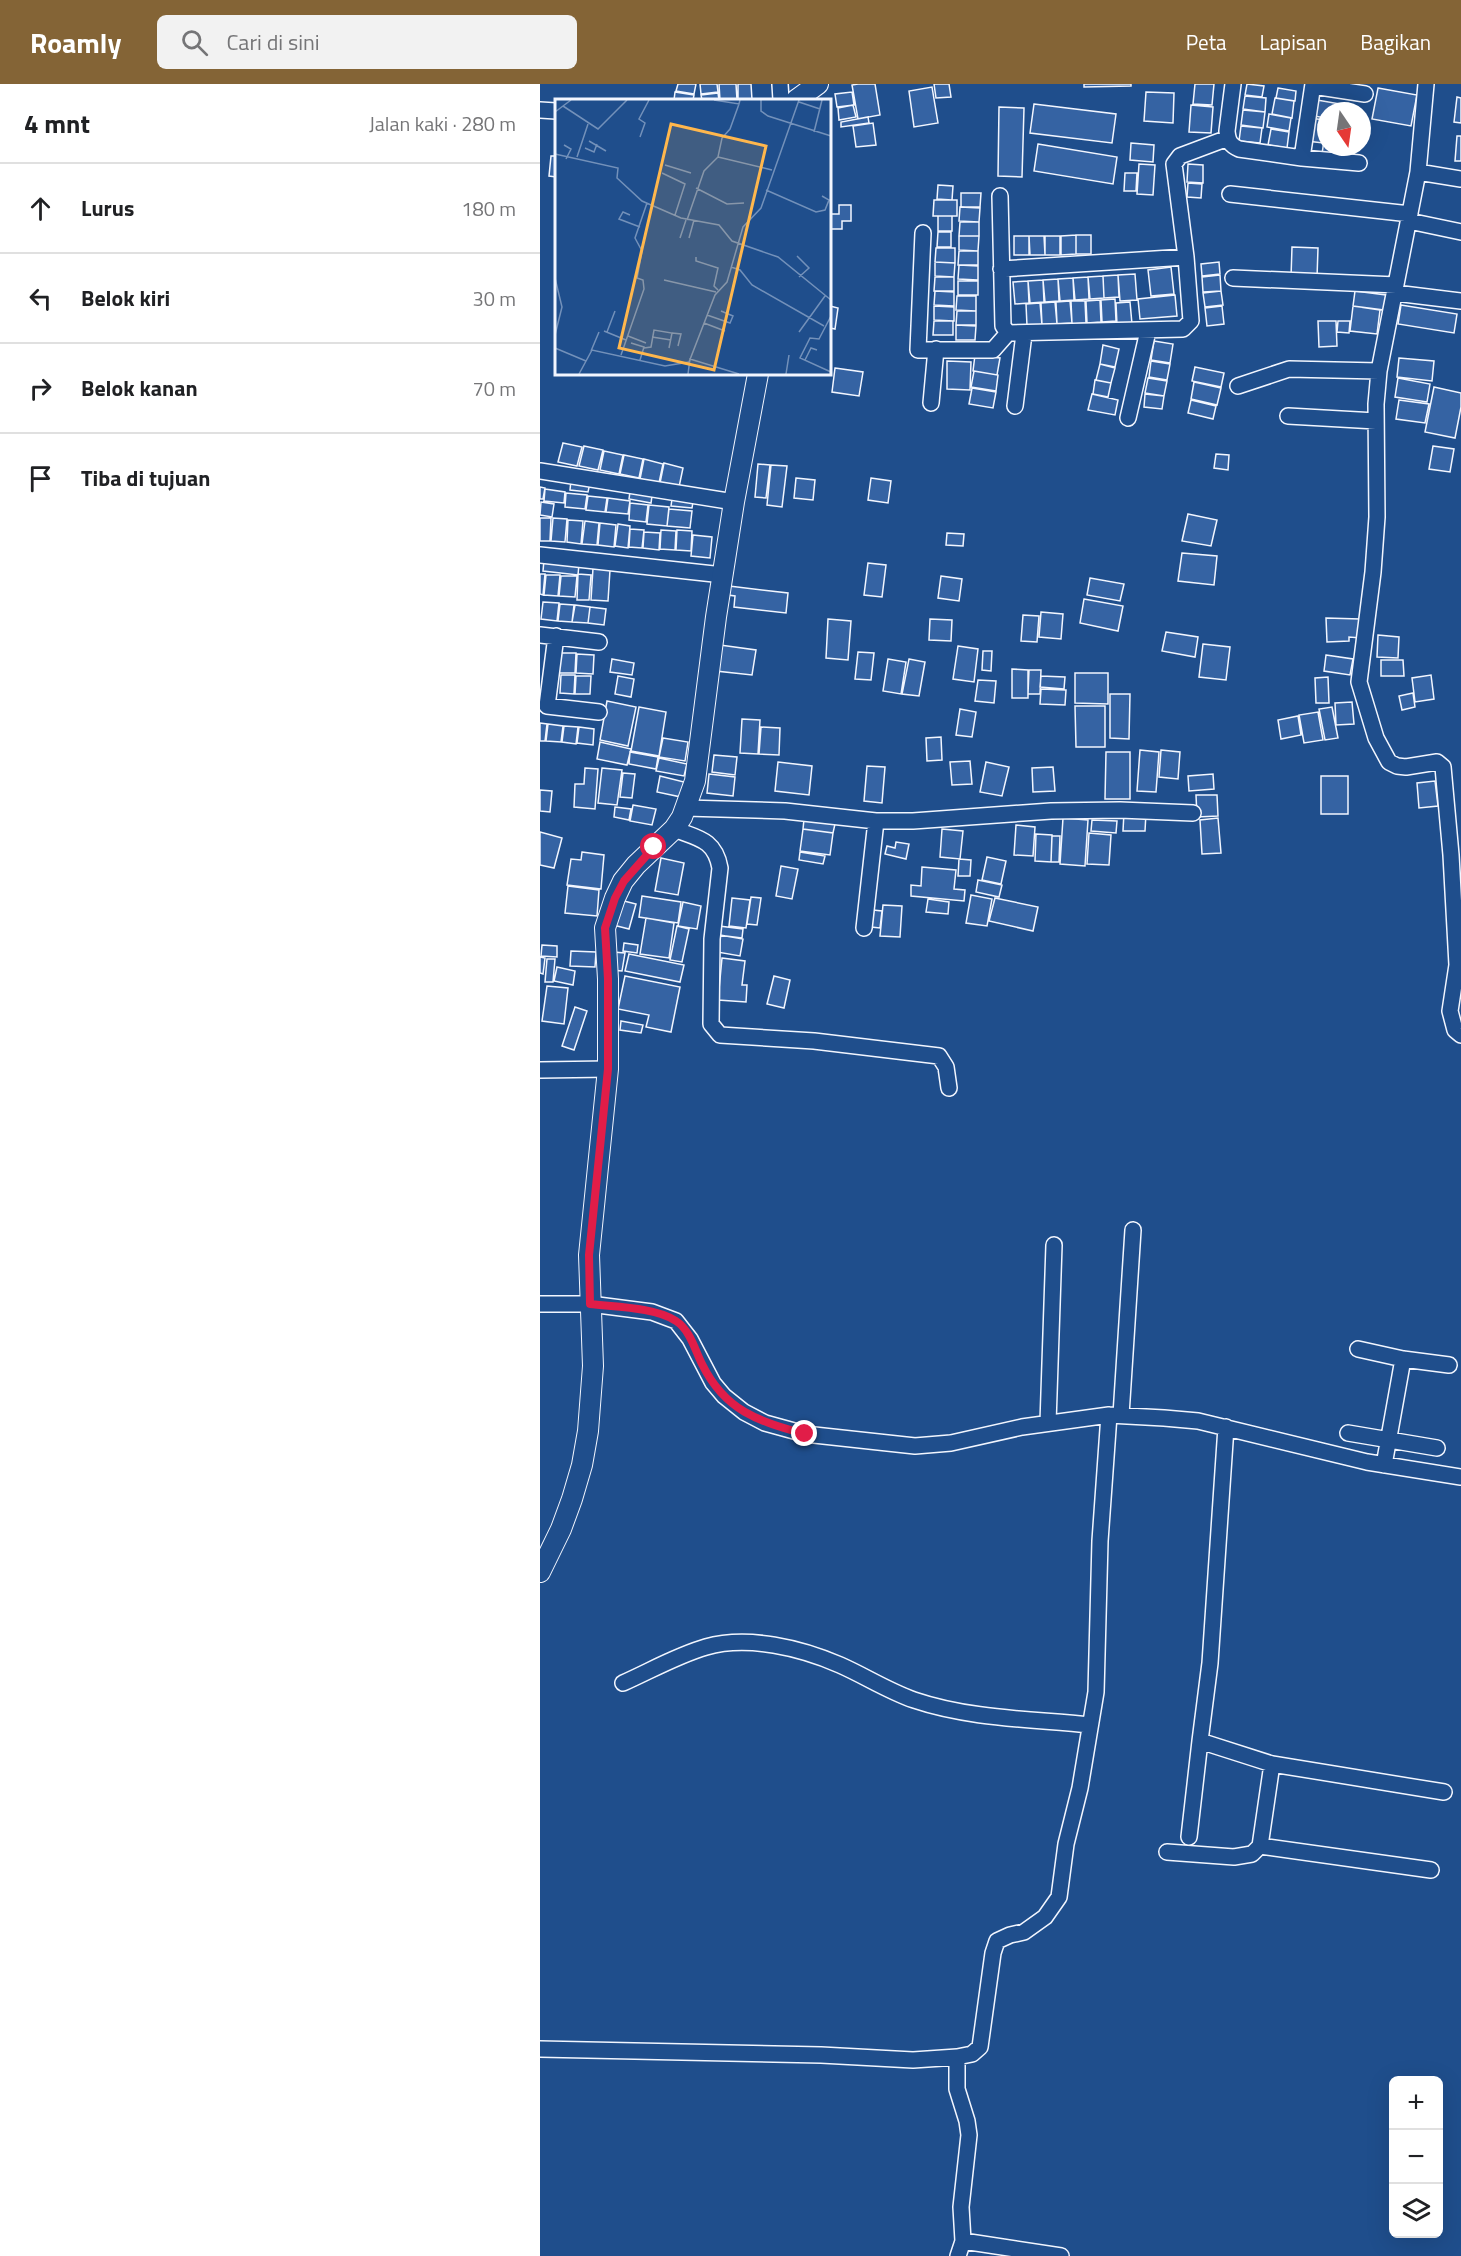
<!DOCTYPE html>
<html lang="id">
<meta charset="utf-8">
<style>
:root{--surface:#fff;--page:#f2f2f2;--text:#202124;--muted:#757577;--line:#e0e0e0;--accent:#846436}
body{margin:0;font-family:"Titillium Web",sans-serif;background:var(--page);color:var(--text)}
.controls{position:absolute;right:18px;bottom:18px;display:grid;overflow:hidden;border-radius:9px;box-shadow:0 6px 24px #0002}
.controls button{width:54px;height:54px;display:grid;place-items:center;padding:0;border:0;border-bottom:2px solid var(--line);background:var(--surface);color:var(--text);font:30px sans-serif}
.compass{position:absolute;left:777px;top:18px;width:54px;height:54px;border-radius:50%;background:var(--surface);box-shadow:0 6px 24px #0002;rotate:167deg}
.stop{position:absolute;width:18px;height:18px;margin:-14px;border:4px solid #e11d48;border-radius:50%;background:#fff}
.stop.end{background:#e11d48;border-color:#fff;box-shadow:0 2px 6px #0008}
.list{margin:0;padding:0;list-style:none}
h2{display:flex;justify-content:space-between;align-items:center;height:78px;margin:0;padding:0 24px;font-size:26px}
h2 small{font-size:20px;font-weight:400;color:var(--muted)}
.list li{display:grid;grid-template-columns:39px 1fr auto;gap:18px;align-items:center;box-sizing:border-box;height:90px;padding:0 24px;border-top:2px solid var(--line)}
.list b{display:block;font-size:22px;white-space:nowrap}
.list em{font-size:20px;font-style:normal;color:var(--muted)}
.icon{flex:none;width:33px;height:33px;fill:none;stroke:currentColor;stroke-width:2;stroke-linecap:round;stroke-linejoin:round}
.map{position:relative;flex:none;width:921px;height:2172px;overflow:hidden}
header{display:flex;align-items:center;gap:36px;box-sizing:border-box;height:84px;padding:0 30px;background:var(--accent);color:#fff}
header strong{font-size:28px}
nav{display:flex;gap:33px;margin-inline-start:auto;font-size:21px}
.search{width:420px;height:54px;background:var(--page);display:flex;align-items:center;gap:15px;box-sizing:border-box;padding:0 21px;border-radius:9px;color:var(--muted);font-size:22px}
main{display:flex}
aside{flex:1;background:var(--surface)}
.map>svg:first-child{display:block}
.building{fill:#3563a3;stroke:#f2f6ff;stroke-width:1.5}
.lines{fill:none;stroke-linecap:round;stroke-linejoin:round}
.minor-casing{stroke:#f2f6ff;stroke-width:18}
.tertiary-casing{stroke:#f2f6ff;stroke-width:22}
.minor{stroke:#1f4e8c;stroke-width:15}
.tertiary{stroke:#1f4e8c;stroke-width:20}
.route{stroke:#e11d48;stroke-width:8}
.inset-road{fill:none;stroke:#7391ba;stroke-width:1.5}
.view{fill:#ffb74d;fill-opacity:0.15;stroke:#ffb74d;stroke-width:3}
.inset-edge{fill:none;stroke:#f2f6ff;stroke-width:3}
</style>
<header>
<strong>Roamly</strong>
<div class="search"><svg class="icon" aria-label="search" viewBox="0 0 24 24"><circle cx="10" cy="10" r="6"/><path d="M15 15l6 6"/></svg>Cari di sini</div>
<nav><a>Peta</a><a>Lapisan</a><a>Bagikan</a></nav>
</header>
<main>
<aside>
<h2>4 mnt<small>Jalan kaki · 280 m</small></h2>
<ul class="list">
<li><svg class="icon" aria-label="ahead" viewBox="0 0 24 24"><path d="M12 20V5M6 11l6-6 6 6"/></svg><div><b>Lurus</b></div><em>180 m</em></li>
<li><svg class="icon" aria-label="left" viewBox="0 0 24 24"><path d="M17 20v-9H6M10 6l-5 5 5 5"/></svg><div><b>Belok kiri</b></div><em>30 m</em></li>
<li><svg class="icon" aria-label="right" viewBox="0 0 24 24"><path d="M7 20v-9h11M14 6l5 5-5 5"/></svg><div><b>Belok kanan</b></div><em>70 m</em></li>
<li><svg class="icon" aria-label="arrive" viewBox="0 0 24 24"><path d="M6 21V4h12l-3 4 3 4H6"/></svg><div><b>Tiba di tujuan</b></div></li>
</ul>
</aside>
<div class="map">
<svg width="921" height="2172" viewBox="0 0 921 2172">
<rect width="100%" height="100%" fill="#1f4e8c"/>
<!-- building -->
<path class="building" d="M138,0H156L154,10L136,7Z
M160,0H177L178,8L161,10Z
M179,0H196L197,16H180Z
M198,0H211L212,16H198Z
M318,0H335L340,31L318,35L312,1Z
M394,0H409L411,13L396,14Z
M544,0H591V2L544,3Z
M655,0H674L672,21L653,20Z
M707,0L724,2L722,13L705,11Z
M392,3L398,39L374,43L369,7Z
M738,4L756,7L755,17L736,14Z
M838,4L877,11L871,42L832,35Z
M135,8L154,11L153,16H134Z
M312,8L314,21L297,23L295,10Z
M606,8L634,9L633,39L604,37Z
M178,9L179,16H162L161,11Z
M705,12L726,14L725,28L703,25Z
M917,13L921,14V39L914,38Z
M735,14L754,17L752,34L732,30Z
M777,16L806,21L804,27H786V34L774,32Z
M494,20L576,30L572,59L490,49Z
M313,21L316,33L299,36L298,24Z
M651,21L673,23L671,49L649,48Z
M459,23L484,24L482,93L458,92Z
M703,26L725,28L723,44L701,41Z
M729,30L751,34L749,47L727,43Z
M328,33L329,39L301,43V38Z
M769,34L785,36L783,59L767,57Z
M333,39L336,61L316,63L313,42Z
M701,42L722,44L720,59L699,57Z
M786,42V63H797L796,72L782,70Z
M731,45L749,48L747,64L728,61Z
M917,52H921V77H915Z
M591,59L614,61L613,78L590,76Z
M498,60L577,73L573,100L494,87Z
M799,63H814L813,71L798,69Z
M11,72H16V93L9,92Z
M599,80L615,81L613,111L597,110Z
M648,80L663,81V99L647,98Z
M585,89H597L596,107H584Z
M648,99L662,100L661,114L647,113Z
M398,101L413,102L412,116L397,115Z
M421,109H441L440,123H421Z
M394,116H417V132H393Z
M299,121H311V137H302V145H290V130H299Z
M420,123L440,124L439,138L419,137Z
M398,132H412V147H398Z
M420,138H439V152H419Z
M398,148H411V163H397Z
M536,151V170L521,171V152Z
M536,151H551V170H536Z
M419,152H439L438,167L419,166Z
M474,152H489V171H474Z
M489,152H504L505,171H490Z
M505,152H520V171H505Z
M752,163L778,164L777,194L751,193Z
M396,164H415V179L395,178Z
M419,167H438V181H418Z
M395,178L415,179L414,193L395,192Z
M679,178L680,190L662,192L661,180Z
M419,181L438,182V196L418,195Z
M631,183L634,210L611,212L608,186Z
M595,190L597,216L580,217L578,191Z
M578,191L579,213L564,214L563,192Z
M680,191L681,207L663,208L662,193Z
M563,192L564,214L550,215L548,193Z
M395,193H414V207H394Z
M548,193L549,215L535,216L533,194Z
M533,194L534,216L520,217L518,195Z
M518,195L519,217L505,218L503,196Z
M503,196L504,218L490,219L488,197Z
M418,197H438V211H418Z
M488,197L489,219L475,220L473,198Z
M395,207L414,208V222L394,221Z
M681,207L683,221L665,223L663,209Z
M815,207L846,211L844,226L813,222Z
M635,211L637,232L600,235L598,215Z
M417,212H436V227L416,226Z
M575,215L576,237L562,238L561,216Z
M560,216L561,238L547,239L546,217Z
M530,217L532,239L517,240L516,218Z
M531,217H545L546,239L532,240Z
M515,218L517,240L502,241L501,219Z
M590,218L592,240L577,241L576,219Z
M500,219L502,241L487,242L486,220Z
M861,221L917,230L914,249L858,240Z
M290,222L298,224L295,245L290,244Z
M394,222L414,223V237L394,236Z
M682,222L684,240L667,242L665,224Z
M813,222L840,226L837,250L810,247Z
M417,227H436V241H416Z
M394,237H413V251H393Z
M778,237H796L797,262L779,263Z
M798,237H810L809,249L797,248Z
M416,241L436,242L435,256H416Z
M614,257L633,260L630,279L611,276Z
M563,261L579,265L575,283L560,280Z
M435,271L460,274L457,291L433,287Z
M859,274L894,277L892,297L857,293Z
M407,277L431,278L430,306L407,305Z
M611,277L630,280L627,296L609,293Z
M560,280L575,284L571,299L556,296Z
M655,283L684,289L681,303L652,297Z
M295,284L323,288L319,312L292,308Z
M434,287L458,291L456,307L431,303Z
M608,294L627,297L624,312L605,309Z
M858,294L890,300L887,318L855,313Z
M555,296L571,299L568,313L553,310Z
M654,298L681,304L677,321L651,315Z
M894,303L921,309V323L915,354L885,348Z
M432,304L456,308L453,324L429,320Z
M552,310L578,316L575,331L548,326Z
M605,310L624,312L622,325L604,323Z
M651,316L676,322L673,335L648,329Z
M859,316L889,320L885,339L856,335Z
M23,359L42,363L37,382L18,378Z
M44,362L63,366L58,386L39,382Z
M893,362L914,365L910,388L889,385Z
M64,367L83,371L79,390L60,386Z
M676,370L689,371L688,386L674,384Z
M84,371L103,375L99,394L80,390Z
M104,375L123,380L119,399L100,395Z
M124,379L143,384L139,403L120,399Z
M218,380L230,381L226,414L215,413Z
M231,381L247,382L242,423L227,421Z
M256,394L275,396L273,416L254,414Z
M331,394L351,397L348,419L328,416Z
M31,396L50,399L48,408L30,406Z
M0,403L5,404L3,415H0Z
M5,405L25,408L24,419L4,417Z
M90,408L112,412L111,419L89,415Z
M26,409L47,411L45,425L25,423Z
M48,412L67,414L65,428L46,426Z
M68,414L90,417L88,430L66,428Z
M132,415L153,418L152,424L131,422Z
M1,418L14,420L12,433L0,431Z
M90,419L108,421L106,438L89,436Z
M109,421L129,423L127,442L107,440Z
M129,425L152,427L150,444L127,442Z
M648,430L677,436L671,462L642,457Z
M0,434H11L10,457H0Z
M13,434L27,435L25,458L11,457Z
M28,436L43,437L41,460L27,458Z
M45,437L59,439L57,461L42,460Z
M60,439L76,441L74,463L58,461Z
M78,440L90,442L88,464L75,462Z
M90,445L104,446L102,464L89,463Z
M121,446L136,447L135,466L120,465Z
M137,446L152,447L151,467L136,466Z
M104,448L120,449L119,466L103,464Z
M407,449L424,450L423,462L406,461Z
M153,451L172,453L170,474L151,472Z
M642,469L677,472L674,501L638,497Z
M4,476L39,480L38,491L3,487Z
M328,479L346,481L342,513L324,511Z
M53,484L70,486L68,517L51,516Z
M0,490H5L3,511L0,510Z
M38,490L51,491L49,516H37Z
M6,491H20L18,512L4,511Z
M21,492H37L35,513L19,512Z
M401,492L422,495L419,517L398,514Z
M550,494L584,500L580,517L547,511Z
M189,502L248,509L246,529L194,523L195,512L188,511Z
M544,515L583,522L578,547L540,539Z
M3,518L19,519L17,537L1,535Z
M20,520L34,521L32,538L18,537Z
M35,521L50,523L48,539L32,538Z
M50,523L66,525L64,541L48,539Z
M501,528L523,530L521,555L499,553Z
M483,531L499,532L497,558L481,557Z
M786,534L820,535L821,554L809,553V557L787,558Z
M288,535L311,537L308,576L286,574Z
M390,535L412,536L411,557L389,556Z
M626,548L658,553L655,573L622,567Z
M838,551L859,553L858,574L837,573Z
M663,560L690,563L686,596L659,593Z
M180,561L216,566L212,591L176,587Z
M418,562L438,565L434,598L413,595Z
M443,567H452L451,587L442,586Z
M318,568L334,569L331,596L315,595Z
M20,569H36L35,589H19Z
M37,570L54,571L53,590L36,589Z
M786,571L813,575L810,591L784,587Z
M72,575L94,579L92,591L70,588Z
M348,575L366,578L361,610L343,607Z
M369,575L385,578L379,612L362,610Z
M841,576H863L864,592H841Z
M472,585L488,586V614H472Z
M489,586H501L500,610H488Z
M535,589H568V620L535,619Z
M21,591H35L34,610L20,609Z
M891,591L894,615L875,618L872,594Z
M36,592H51L50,610H35Z
M78,592L94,595L91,613L75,610Z
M501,592L525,593L524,605L500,603Z
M788,593L789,619H776L775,594Z
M438,596L456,597L454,619L435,617Z
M501,605L526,606L525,621L500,620Z
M873,609L875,623L862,626L859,612Z
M570,610H590L589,655L570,654Z
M67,617L96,623L88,662L60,656Z
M812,618L814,640L796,641L795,619Z
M535,622H565V663H536Z
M99,623L126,628L119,672L91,667Z
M792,623L798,654L785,656L779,625Z
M420,625L436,628L432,653L416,651Z
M778,628L783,656L764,659L759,631Z
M758,632L761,651L741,655L738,636Z
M202,635L220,636L218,670L200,669Z
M0,639L7,640L5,657H0Z
M8,640L23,642L21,658L6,657Z
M24,642L38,643L36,660L22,658Z
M39,643L54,645L53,661L37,659Z
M221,643L240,644L239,671L219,670Z
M401,653L402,676L387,677L386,654Z
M123,654L148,658L145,677L119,673Z
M60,658L91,665L87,681L57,675Z
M600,666L619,668L616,708L597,707Z
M621,666L640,668L638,695L619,693Z
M90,668L118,673L116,685L89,680Z
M566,668H590V715H565Z
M174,671L197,673L195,691L172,688Z
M119,674L147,680L144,692L116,687Z
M430,677L432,700L412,701L410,678Z
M238,678L272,682L269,711L235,707Z
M446,678L469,683L462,712L440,708Z
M327,682L345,683L342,719L324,717Z
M513,683L515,707L493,708L492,684Z
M45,684L58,685L55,725L34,723L35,700H44Z
M62,684L82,686L77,721L58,719Z
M83,689L95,690L92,714L80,713Z
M169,690L195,693L193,712L167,709Z
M673,690L674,705L649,707L648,692Z
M120,692L144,698L141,713L117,708Z
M781,692H808V730H781Z
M895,697L898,722L879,724L877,699Z
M0,706L12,707L10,728L0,727Z
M656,711H677L678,732L657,733Z
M93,721L116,725L112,741L90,737Z
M75,723L91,725L89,736L74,733Z
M584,728L606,729L605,747H583Z
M523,734L548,736L545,782L520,780Z
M678,734L681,769L662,770L660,736Z
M264,735L295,740L293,749L263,745Z
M552,736L577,737L576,749L551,747Z
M476,741L495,743L493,772L474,771Z
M263,745L293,749L290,771L260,767Z
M402,745L423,747L420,775L400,773Z
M0,748L22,754L14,784L0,781Z
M549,749L571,751L569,781L547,780Z
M496,750L512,751L511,778L495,777Z
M512,752H520L519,778H511Z
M356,758L369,760L366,775L345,770L347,762L355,764Z
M42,768L64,771L61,805L27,801L31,775L41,776Z
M260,768L285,772L283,780L259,776Z
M447,773L466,777L461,800L442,796Z
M121,774L144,779L138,811L115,807Z
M419,775L431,776L430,792H418Z
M241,782L258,785L252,815L236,812Z
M382,783L416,786L414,805L425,806L424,817L371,812V801L381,802Z
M438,796L462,801L459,813L436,808Z
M28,802L59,806L57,832L25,829Z
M431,811L452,815L447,842L426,839Z
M102,812L141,818L138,839L99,833Z
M211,813L221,814L217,841L207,840Z
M192,814L210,816L206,844L189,842Z
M455,814L498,823L493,847L449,837Z
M388,815L409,818L408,830L386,828Z
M80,816L96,820L89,845L73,841Z
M143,818L161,822L157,845L138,842Z
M343,821L362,822L360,853L340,852Z
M333,826L342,827L340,844L331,843Z
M106,834L134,839L129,874L100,870Z
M137,842L149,845L142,878L130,876Z
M179,842L203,845L202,854L178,851Z
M180,851L203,855L200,872L177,868Z
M84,859L98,861L97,869L83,867Z
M2,861L17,862V873L1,872Z
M31,867L56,868L55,883L30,882Z
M73,868L85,869L82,887L70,886Z
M89,870L144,881L140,898L85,887Z
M0,873L5,874L3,890L0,889Z
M182,874L205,877L202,901H207L206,918L178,916Z
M7,875H15L13,898H5Z
M17,883L35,887L33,901L14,897Z
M85,892L140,903L131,948L106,943L109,931L78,925Z
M234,892L250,896L244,924L227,920Z
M7,902L28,904L24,940L2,937Z
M35,923L47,927L34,966L22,962Z
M81,937L103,941L101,949L80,946Z"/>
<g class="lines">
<!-- minor casing -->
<g class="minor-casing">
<path id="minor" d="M240,0L241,16
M693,0L687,47C688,57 690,61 699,65L762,74L819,79
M886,0L878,88L839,287L836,320L837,433L833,488L819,598L836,654L849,678L857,682L866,683L897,678L903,683L911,771L917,881L910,927L915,946L921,951
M773,2L825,10
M0,26L16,27
M762,74L773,0
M878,88L921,95
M690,110L870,130
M460,112L463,242L468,249L643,245L651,237L646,173L634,80L640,72L688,54
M869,137L921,148
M383,149L378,266H453L468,249
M461,185L646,173
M693,194L856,201
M855,209L921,217
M698,302L749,285L839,287
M391,319L396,265
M475,322L484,250
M748,332L836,337
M588,334L608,247
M0,387L194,418
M0,471L183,491
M0,551L59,558
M16,552L7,622L59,628
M146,724L245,727L336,737H373L511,727L580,726L653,729
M134,745C157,754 175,755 180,784L172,855L171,940L180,951L274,957L399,972L406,983L409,1004
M324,844L336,737
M0,986L68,985
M0,1220H50L112,1228L136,1237L150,1255L173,1299L184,1312L204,1328L225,1339L265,1350L375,1362L411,1359L482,1343L569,1331L624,1334L658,1337L827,1378L921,1393
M818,1265L863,1275L909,1281
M581,1331L593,1146
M508,1339L514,1161
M686,1343L670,1579L660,1657L732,1680L904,1708
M808,1349L897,1364
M844,1381L863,1275
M83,1599C110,1587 138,1571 166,1563C208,1551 261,1564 300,1581C325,1592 348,1607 374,1616C430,1635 492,1635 550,1641
M649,1753L660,1657
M720,1762L732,1680
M627,1768L694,1773L712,1770L720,1762L891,1786
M0,1965L281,1971L373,1976L417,1973
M423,2157L521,2172
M418,2172L423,2157L421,2123L429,2051L427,2037L417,2005V1973L432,1970L440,1963L453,1869L457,1857L470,1851L484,1848L505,1833L519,1813L526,1760L540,1704L556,1608L560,1457L569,1331"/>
</g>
<!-- tertiary casing -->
<g class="tertiary-casing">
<path id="tertiary" d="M256,16L278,0
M0,1488L21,1445L32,1415L42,1381L48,1347L53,1282L49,1171L68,985V895L65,844L75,814L83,797L96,781L134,745L142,733L155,697L176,533L194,418L218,290"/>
</g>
<!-- minor -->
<use href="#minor" class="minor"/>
<!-- tertiary -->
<use href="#tertiary" class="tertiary"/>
</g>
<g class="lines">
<!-- route -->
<path class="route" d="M114,763L84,797L75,814L65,844L68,895V985L49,1171L50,1220C73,1223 116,1223 136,1237C150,1246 155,1266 162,1280C185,1327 218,1337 265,1350"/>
</g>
<!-- overview -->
<g transform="translate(15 15)">
<rect width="276" height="276" fill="#1f4e8c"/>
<path class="inset-road" d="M159,1L184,5L185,1M206,1V12L213,17L276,37M244,3L265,10M8,7L43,30L72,1M0,13L16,1M259,33L267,1M85,38L90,24L84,20L94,1M34,42L51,52M9,46L16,50L11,60M30,49L39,53L42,45M0,55L63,69L62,79L87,102L126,119L164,126L177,142L223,158L276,201M22,58L33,25M163,58L217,71M110,66L136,74M107,74L130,85L120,116M141,89L172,105L189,104M211,91L261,113L270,111L274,101L267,97M75,116L68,113L64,120L85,128M132,121L149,72L163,58L167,39L175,30L184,5M125,139L131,121M134,139L139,121M242,157L254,169L244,178M141,158V162L163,169L159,187L163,191M176,168L185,171L197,186L269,227M0,179L7,208L0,236M109,181L161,193M152,216L175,224L178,217L166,212M276,217L264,240L255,239L245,259L276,273M149,224L170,232M49,232L71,241M52,233L60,212M244,233L270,197M117,234L126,235L123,247M73,237L91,244M97,238L116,241M76,244L89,248L85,261M0,249L31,262M89,249L96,248L99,231L117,234L114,249M36,252L44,233M66,256L89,190L88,181L82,179L87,152L80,139L92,104M250,261L256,249L262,251M24,275L37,251L110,267L134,263L160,196L172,183L188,128L206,109L244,1M133,275L135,260L184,275M231,275L234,256"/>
<path class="view" d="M116,25L211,47L159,271L64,249Z"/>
<rect width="276" height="276" class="inset-edge"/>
</g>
</svg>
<div class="controls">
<button>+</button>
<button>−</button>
<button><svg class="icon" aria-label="layers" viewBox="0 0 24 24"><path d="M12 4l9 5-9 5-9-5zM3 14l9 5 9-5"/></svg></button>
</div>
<svg class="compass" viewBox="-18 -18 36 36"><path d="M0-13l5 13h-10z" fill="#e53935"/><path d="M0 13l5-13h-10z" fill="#757577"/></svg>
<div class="stop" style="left:114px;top:763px"></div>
<div class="stop end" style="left:265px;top:1350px"></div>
</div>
</main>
